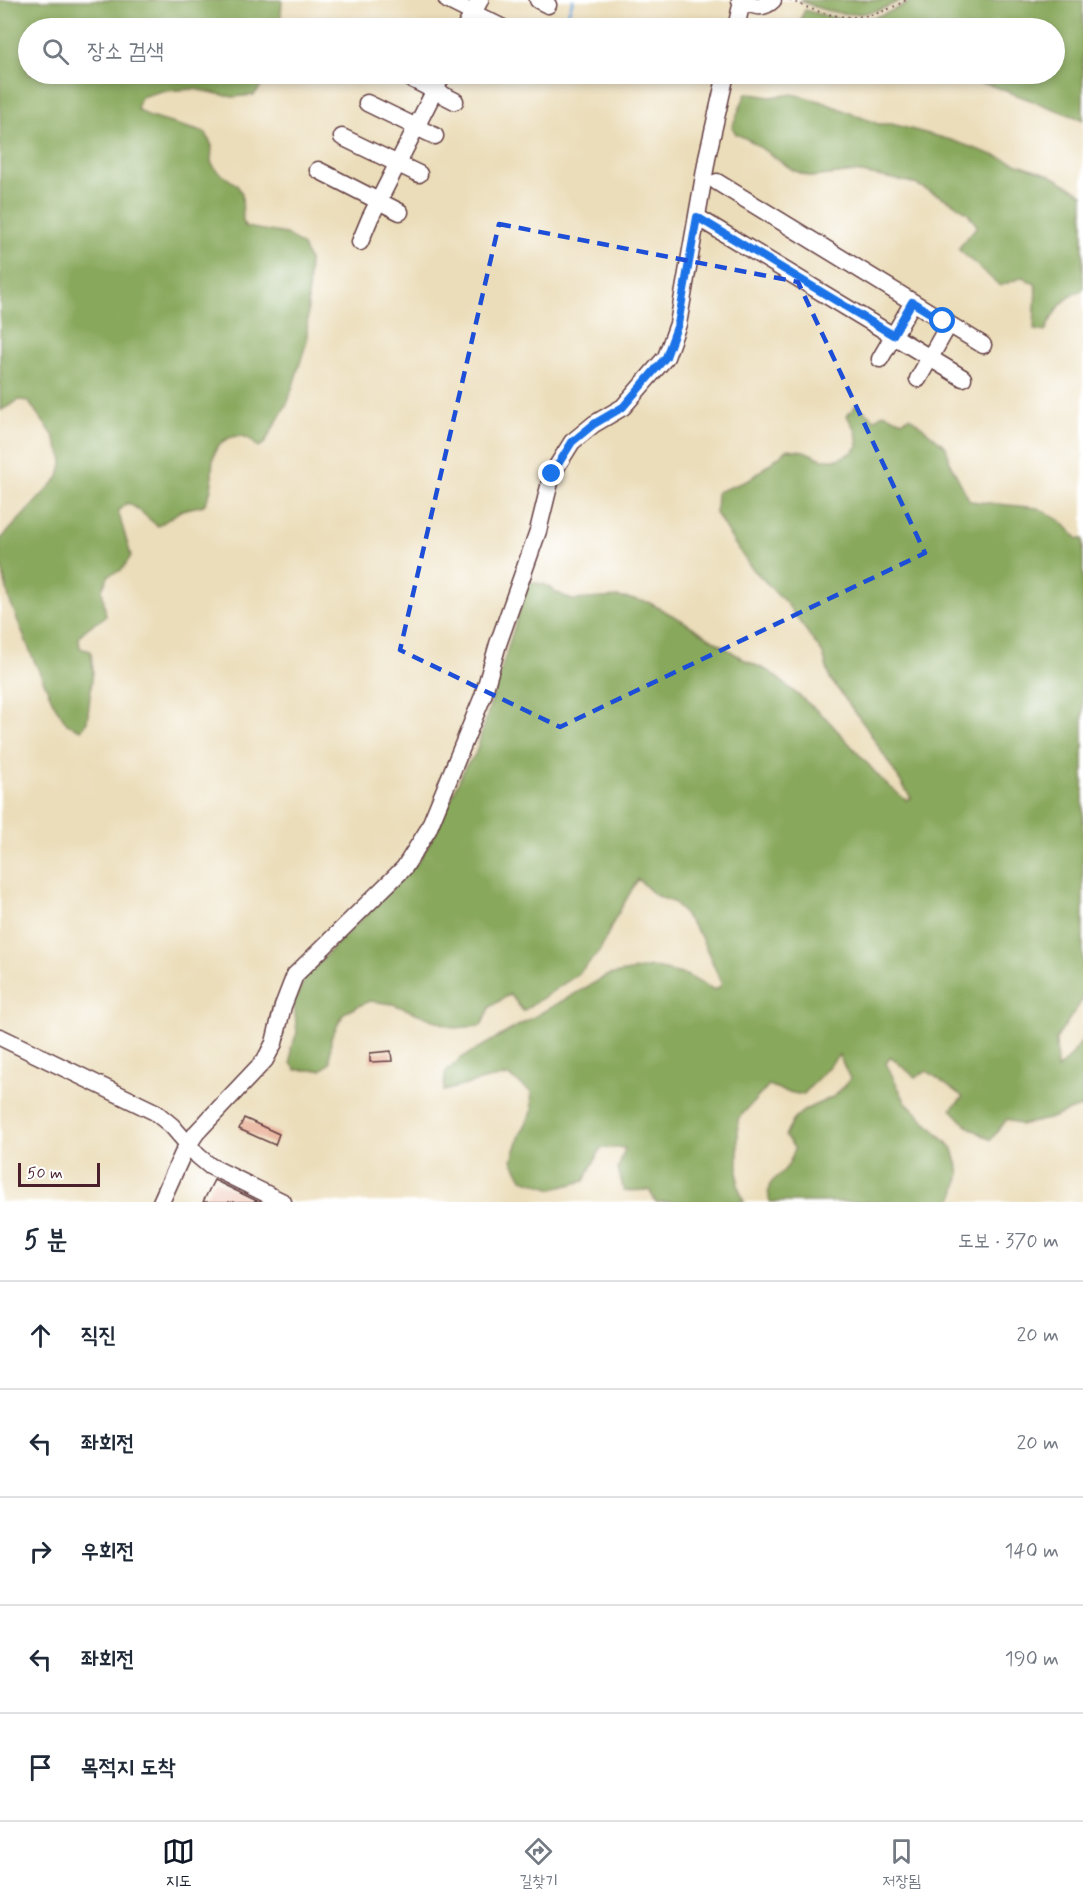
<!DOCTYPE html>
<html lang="ko">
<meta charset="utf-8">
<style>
:root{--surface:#fff;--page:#f2f2f3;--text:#1f2937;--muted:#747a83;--line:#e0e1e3;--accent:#111827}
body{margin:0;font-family:Mynerve,"Poor Story",sans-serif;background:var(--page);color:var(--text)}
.scale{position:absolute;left:18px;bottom:15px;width:82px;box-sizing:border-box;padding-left:6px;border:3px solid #4a1f2b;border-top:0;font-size:16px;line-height:21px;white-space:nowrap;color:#4a1f2b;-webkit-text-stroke:4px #fff;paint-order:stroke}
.stop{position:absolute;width:18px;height:18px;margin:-14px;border:4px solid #1a73e8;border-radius:50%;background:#fff}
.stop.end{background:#1a73e8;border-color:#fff;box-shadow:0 2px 6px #0008}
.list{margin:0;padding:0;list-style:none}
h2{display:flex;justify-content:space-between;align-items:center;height:78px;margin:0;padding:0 24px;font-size:26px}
h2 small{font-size:20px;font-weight:400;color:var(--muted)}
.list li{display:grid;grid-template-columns:39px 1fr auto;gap:18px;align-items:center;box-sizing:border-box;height:108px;padding:0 24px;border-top:2px solid var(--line)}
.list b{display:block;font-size:22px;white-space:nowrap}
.list em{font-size:20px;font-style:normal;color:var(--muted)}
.icon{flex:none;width:33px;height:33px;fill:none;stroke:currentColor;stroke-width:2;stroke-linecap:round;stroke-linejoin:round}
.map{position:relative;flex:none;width:1083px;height:1202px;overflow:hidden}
.search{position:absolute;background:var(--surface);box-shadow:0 3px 9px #0003;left:18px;right:18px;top:18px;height:66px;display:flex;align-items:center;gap:15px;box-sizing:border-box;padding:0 21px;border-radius:33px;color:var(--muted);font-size:22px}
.sheet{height:618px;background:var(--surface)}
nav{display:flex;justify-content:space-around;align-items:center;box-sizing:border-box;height:84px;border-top:2px solid var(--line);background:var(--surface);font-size:16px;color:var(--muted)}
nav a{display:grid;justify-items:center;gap:3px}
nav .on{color:var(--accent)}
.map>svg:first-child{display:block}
.forest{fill:#88a85c;stroke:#696444;stroke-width:1.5}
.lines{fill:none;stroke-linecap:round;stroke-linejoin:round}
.stream{stroke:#6ba5db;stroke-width:3}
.building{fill:#e7a98e}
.minor-casing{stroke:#623c40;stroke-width:19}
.path{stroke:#623c40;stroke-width:2;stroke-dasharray:1.5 4.5;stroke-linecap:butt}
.minor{stroke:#fff;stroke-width:16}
.route{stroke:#1a73e8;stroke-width:8}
.marked{fill:none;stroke:#1d4ed8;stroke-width:4.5;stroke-dasharray:12 8;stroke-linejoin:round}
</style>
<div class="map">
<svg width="1083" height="1202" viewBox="0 0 1083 1202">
<rect width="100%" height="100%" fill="#fff"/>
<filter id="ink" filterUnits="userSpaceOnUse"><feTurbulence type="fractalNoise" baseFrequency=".0167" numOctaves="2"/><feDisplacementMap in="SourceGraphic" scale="12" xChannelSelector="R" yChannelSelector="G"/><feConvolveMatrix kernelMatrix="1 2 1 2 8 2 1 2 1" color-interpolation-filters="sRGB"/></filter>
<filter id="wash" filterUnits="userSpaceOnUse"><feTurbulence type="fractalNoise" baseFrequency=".008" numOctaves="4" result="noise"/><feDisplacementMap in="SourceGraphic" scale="24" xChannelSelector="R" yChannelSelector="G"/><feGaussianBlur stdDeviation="1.35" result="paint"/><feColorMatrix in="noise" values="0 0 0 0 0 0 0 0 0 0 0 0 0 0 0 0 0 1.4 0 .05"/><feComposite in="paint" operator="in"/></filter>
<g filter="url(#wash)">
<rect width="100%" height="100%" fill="#ebddb9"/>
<!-- forest -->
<path class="forest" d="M0,0H282L280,28H28V74H265L260,88L254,95L233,97L194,89L162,91L141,97L137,109L150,117L206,133L212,146L211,162L217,171L237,185L242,194L243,222L246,227L286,234L303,246L309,260L307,341L288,402L264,444L258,447C255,444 251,440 248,438C234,432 217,441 214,455C209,477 217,483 204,505L182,510L158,526C147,519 140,508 127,503L118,511L131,556L122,570L109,575L102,589L106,616C96,624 86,626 79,637L80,648L91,651L93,671L87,722L81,730L67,724L54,704L32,656L9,599L0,560V540L59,477L63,460L53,435L28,401L19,400L0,411Z
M800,0H901C868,20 832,17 800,0Z
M913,0H1083V120L990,85L935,74H1054V28H816L800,20L805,10C850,24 872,24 913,0Z
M746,93L770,97L793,94L820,101L878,124H892L951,140L1050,175L1083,194V290C1063,297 1053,313 1045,332L1034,330L1036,285L1023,277L1000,286L958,249L977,226L968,213L950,201L913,183L856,172L811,177L793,170L749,140L736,134L732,127Z
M856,405L875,419L884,413L902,421L910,417L946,447L950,463L970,501L1038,508L1060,520L1078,539H1083V999L1056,1039L1057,1069L1071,1056L1083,1039V1109L1080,1107L1049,1119L1021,1125L1007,1119L991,1140L967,1126L951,1109L963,1097L927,1071L915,1077L891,1057L886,1063L905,1101L953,1149L960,1173L955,1194L950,1202H770C764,1180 776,1181 786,1168C790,1163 792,1155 795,1149L785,1136C798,1106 809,1110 834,1096C840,1092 845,1084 850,1079L839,1055L803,1095L783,1091L769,1085L738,1119V1186L744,1202H656L649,1190L624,1191L618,1169L625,1148H601L584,1181L553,1189L522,1179L512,1160L520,1135L532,1112L531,1092L509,1076L487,1079L444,1091L445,1073L461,1058L608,975L652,967L686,975L715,990L722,984L700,935L675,903L655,895L638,879L616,917L599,952L577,975L523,1011L510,994L490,1007L481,1026L454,1028L393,1004L369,1001L344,1013L331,1038L330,1063L321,1070H296L291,1063V1048L297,1033L294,1004L298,992L306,977L326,955L419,861L440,824L465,767L475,755L528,582L544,584L556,592L572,600L618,597L648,602L683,621L743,659L770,672L826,718L884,782L906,800L911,798L866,727L830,679L823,654L787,604L749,565L733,541L716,513L717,492L749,480L788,449L804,451L822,459H838L853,452L858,446L856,431L847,416Z"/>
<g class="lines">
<!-- stream -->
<path class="stream" d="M563,28L573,0
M543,78L545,74"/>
</g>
<g id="blocks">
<!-- building -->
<path class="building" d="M391,1051L392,1061L370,1062V1053Z
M244,1118L279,1134L275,1145L239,1129Z
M214,1180L259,1202H203Z"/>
</g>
</g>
<g filter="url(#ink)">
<use href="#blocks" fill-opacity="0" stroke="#623c40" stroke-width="1.5"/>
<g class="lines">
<!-- minor casing -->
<g class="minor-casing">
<path id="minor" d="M447,0L503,28
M538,0L548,5
M742,1C754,6 763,10 773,0
M465,28L480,0
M736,28L742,1L740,0
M402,74L455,101
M367,103L435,136
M342,137L419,174
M318,170L400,212
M717,182L983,345
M697,217L963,378
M360,242L370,218L443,74
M880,359L913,302
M918,379L949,324
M0,1037L155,1112L172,1126L198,1156L210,1166L283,1202
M161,1202L184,1151L197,1132L265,1060L274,1043L283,1006L295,975L404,868L428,830L483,696L498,644L538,531L552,474L572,442L594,424L623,407L666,357L678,324L708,153L726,74"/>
</g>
<!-- path -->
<path class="path" d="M790,0C832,20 865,25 906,0"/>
<!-- minor -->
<use href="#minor" class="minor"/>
</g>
</g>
<g class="lines" filter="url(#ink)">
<!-- route -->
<path class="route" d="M552,474L572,442L594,424L623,407L666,357L678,324L697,217L893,335L912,302L943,321"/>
</g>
<!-- marked area -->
<path class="marked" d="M499,224L798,282L925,553L560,727L400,650Z"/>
</svg>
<div class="scale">50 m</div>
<div class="stop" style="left:943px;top:321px"></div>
<div class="stop end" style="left:552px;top:474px"></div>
<div class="search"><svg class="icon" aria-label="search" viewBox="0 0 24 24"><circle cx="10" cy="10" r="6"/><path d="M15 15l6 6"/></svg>장소 검색</div>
</div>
<section class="sheet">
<h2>5 분<small>도보 · 370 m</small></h2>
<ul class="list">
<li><svg class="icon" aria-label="ahead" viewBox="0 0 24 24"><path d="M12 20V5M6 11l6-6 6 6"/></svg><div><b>직진</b></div><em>20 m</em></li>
<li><svg class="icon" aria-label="left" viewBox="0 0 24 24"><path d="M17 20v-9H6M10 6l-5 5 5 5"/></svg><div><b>좌회전</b></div><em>20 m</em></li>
<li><svg class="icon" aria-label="right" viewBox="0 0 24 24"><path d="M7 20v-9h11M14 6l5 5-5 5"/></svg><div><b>우회전</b></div><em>140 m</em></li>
<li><svg class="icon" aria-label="left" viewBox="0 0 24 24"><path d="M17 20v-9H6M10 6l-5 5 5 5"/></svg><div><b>좌회전</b></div><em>190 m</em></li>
<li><svg class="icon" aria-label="arrive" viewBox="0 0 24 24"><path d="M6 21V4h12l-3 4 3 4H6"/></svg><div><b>목적지 도착</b></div></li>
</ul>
</section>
<nav>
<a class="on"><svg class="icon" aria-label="map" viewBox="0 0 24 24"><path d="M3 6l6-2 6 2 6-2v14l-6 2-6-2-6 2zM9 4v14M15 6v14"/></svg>지도</a>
<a><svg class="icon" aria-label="directions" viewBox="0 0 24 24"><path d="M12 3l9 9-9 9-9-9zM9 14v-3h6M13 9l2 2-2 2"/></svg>길찾기</a>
<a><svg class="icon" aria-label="saved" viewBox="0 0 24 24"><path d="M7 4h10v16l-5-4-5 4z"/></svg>저장됨</a>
</nav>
